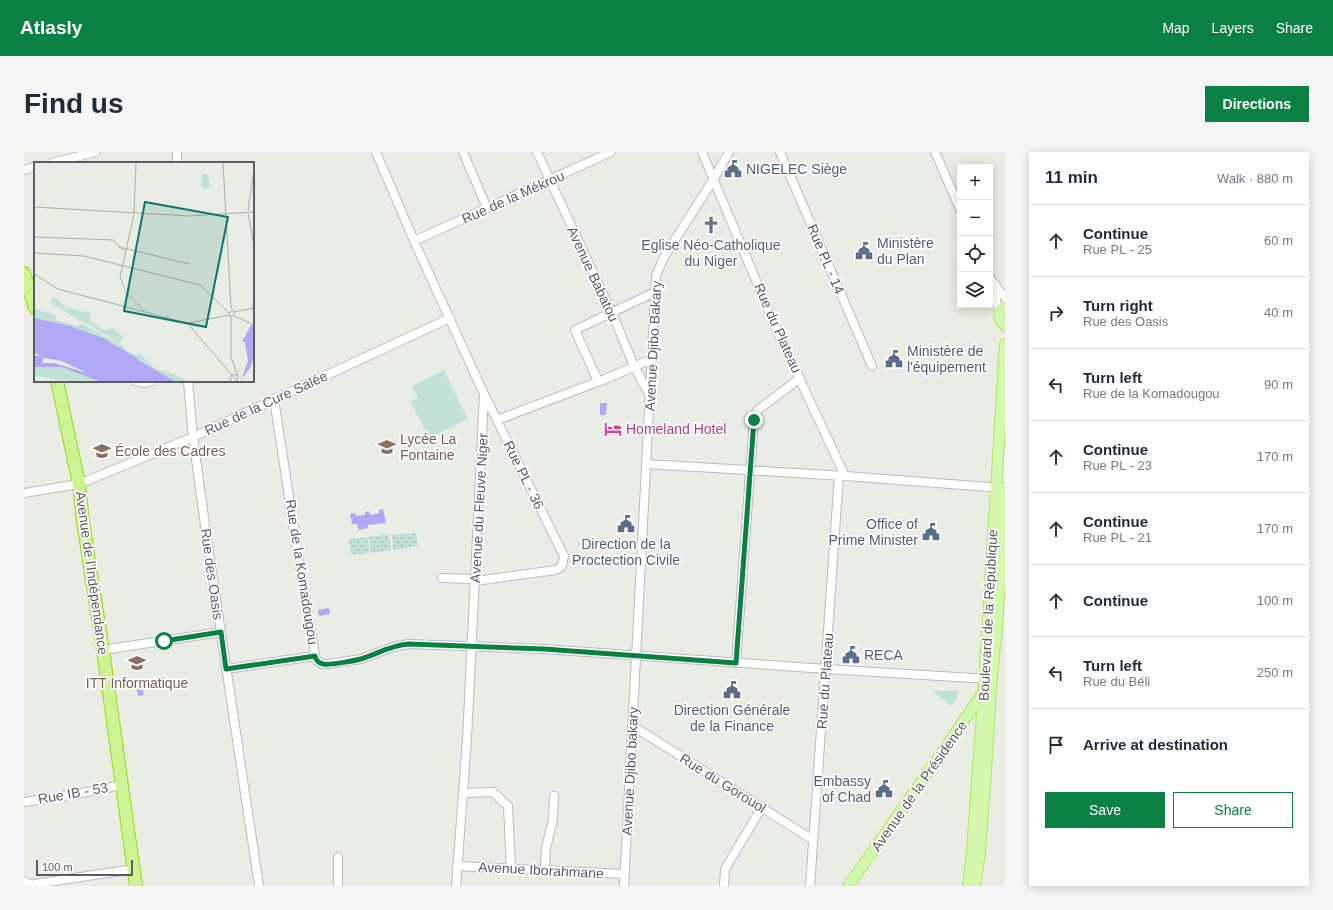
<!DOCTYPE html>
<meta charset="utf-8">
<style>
:root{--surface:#fff;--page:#f6f6f7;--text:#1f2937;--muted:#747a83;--line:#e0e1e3;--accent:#0b8043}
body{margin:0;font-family:Helvetica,sans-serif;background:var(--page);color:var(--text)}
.controls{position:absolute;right:12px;top:12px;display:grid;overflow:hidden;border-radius:0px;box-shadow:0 2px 10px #0003}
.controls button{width:36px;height:36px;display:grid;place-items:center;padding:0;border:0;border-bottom:1px solid var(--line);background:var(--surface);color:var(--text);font:20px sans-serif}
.scale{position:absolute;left:12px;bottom:10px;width:97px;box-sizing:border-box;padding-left:4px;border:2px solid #5d5b63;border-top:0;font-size:11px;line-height:14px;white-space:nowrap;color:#5d5b63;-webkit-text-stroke:3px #fff;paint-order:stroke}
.stop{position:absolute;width:12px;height:12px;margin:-9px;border:3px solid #0b8043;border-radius:50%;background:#fff}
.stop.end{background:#0b8043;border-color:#fff;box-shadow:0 1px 4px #0008}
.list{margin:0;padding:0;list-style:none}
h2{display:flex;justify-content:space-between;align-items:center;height:52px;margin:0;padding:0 16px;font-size:17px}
h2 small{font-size:13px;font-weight:400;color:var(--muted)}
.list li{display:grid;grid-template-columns:26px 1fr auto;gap:12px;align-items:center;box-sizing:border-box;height:72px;padding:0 16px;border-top:1px solid var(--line)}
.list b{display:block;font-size:15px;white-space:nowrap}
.list p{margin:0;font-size:13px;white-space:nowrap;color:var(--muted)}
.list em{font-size:13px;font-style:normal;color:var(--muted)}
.actions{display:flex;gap:8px;padding:12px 16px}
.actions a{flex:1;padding:9px 0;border:1px solid var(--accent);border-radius:0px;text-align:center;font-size:14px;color:var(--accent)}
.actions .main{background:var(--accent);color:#fff}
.icon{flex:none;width:22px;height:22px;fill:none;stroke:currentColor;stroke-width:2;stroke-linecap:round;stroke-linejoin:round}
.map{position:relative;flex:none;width:981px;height:734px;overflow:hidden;border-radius:0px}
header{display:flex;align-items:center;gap:24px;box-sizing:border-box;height:56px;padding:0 20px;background:var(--accent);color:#fff}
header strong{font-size:19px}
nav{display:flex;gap:22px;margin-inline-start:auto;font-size:14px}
.intro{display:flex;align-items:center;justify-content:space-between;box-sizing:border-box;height:96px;padding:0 24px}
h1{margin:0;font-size:28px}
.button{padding:10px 18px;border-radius:0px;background:var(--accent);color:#fff;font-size:14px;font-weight:700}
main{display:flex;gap:24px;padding:0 24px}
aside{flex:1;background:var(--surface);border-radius:0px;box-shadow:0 2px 10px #0003}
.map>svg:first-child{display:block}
.grass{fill:url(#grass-dots)}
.park{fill:#c2e2d7}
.water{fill:#b0a9f7}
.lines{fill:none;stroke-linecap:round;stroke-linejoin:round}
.minor-casing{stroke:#bdbbc1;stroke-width:10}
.major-casing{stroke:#b5e564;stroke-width:12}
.highway-casing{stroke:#98dc14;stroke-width:14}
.minor{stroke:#fff;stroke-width:8}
.major{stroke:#d3f8ad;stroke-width:10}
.highway{stroke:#cdf394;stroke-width:12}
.route{stroke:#0b8043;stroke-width:5}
.labels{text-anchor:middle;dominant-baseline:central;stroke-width:3.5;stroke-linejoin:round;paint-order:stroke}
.service-label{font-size:14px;fill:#4e5e75;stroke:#fff;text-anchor:start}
.street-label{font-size:14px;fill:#5d5b63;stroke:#fff}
.worship-label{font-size:14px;fill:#5b616d;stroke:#fff}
.hotel-label{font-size:14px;fill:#b23c85;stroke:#fff;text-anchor:start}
.education-label{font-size:14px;fill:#785e54;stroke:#fff;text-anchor:start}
.inset-road{fill:none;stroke:#adafac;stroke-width:1}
.view{fill:#0f766e;fill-opacity:0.15;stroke:#0f766e;stroke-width:2}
.inset-edge{fill:none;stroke:#5d5b63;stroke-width:2}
</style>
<header>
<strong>Atlasly</strong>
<nav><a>Map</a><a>Layers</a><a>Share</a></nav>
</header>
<div class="intro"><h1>Find us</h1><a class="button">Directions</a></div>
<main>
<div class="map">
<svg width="981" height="734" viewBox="0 0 981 734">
<defs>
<pattern id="grass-dots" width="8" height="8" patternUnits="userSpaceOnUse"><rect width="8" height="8" fill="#c2e2d7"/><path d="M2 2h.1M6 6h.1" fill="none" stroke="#a1bab2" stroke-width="1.8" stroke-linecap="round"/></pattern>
</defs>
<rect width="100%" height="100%" fill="#e9ede3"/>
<!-- grass -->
<path class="grass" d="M392,381L394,394L369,398L368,383Z
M365,382L367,398L347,401L345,385Z
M344,385L346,401L327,403L325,387Z"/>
<!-- park -->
<path class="park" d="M420,218L444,267L405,286L387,250L394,246L388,234Z
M908,539H933L935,541L929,552L926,553Z"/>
<!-- water -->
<path class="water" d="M576,251H583L582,263H576Z
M359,357L362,371L343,373L344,376L335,378L333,372H328L326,362L331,361L332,364L341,363V360L345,359L346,363L355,361V358Z
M305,456L306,462L295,464L294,458Z
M117,531L120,543L114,544L112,533Z"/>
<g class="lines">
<!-- minor casing -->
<g class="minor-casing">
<path id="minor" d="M153,0V11
M352,0L390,89L460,242L540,404L538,414L532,418L451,429
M439,0L463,56
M513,0L588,161L610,214L625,242
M678,0L755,183L821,324
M756,0L848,214
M911,0L936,57
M28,11L71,0
M0,18L11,15
M390,89L587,0
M966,125L975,159
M970,131L981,146
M628,207L579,228L576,229L573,227L551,178L631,140
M111,229L120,231L128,229
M164,229L169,285L182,381L235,734
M250,247L278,429L292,508L298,512H304L337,507L369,495L385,492L520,497L802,517L965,527
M473,268L576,229
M622,312L821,324L978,336
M0,341L55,332L169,285L426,166
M418,426L451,427
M79,498L197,480
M712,511L730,268L732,261L734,258L776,226
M202,517L291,504
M609,574L789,688
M439,641L469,640L484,654L487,717
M0,650L58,641L98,633
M433,714L601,722
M521,718L522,696L529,667L530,644
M0,729L7,733L11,732L110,717
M314,734V705
M432,734L443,587L460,243
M600,734L632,124L640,105L689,28L705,0
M700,734L701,717L738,655
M786,734L815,323"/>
</g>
<!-- major casing -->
<g class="major-casing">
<path id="major" d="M981,154C973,159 973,168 981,173
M824,734L837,716L959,541
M944,734L948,699L958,560L981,192
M951,734L956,700L962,621L967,536L973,474L978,401L981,338"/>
</g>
<!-- highway casing -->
<g class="highway-casing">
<path id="highway" d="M0,121L11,156
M33,229L55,332L59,370L79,498L112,734"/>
</g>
<!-- minor -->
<use href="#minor" class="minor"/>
<!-- major -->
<use href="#major" class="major"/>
<!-- highway -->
<use href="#highway" class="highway"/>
</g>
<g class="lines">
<!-- route -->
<path class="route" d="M140,489L197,480L202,517L291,504C292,509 295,511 299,512C307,513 329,509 337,507C353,502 367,493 385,492L520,497L712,511L730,268"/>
</g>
<!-- icons -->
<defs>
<g id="civic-bare" transform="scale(1.38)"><path d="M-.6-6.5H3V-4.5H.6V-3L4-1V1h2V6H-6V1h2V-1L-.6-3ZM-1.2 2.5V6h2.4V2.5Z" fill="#5c6f8a" stroke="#fff" stroke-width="2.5" paint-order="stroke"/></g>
<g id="church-bare" transform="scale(1.38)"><path d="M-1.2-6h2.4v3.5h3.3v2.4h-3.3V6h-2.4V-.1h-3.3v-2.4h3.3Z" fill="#6b7280" stroke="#fff" stroke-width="2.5" paint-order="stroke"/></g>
<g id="hotel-bare" transform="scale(1.38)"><path d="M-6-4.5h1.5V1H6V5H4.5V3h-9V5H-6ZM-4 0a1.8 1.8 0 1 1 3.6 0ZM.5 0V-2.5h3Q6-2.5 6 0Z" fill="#d1479c" stroke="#fff" stroke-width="2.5" paint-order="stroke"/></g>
<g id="school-bare" transform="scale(1.38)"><path d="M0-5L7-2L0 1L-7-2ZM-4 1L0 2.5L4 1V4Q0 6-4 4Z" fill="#8d6e63" stroke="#fff" stroke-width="2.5" paint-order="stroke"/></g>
<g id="university-bare" transform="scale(1.38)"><path d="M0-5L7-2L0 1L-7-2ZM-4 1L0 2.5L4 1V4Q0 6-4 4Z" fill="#8d6e63" stroke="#fff" stroke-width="2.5" paint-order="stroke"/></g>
</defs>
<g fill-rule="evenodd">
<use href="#civic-bare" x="709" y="17"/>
<use href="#church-bare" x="687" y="73"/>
<use href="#civic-bare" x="840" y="99"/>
<use href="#civic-bare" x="870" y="207"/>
<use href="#hotel-bare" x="589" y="277"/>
<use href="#school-bare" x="363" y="295"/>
<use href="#university-bare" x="78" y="299"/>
<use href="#civic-bare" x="602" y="372"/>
<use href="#civic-bare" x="907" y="380"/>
<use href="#civic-bare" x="827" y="503"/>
<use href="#university-bare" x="113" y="511"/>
<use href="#civic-bare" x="708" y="538"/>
<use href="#civic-bare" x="860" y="637"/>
</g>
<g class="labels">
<!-- service labels -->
<g class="service-label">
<text x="722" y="17">NIGELEC Siège</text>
<text x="853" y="91">Ministère<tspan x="853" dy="16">du Plan</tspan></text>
<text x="883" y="199">Ministère de<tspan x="883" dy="16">l'équipement</tspan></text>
<text x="894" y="372" text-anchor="end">Office of<tspan x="894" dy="16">Prime Minister</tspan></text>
<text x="602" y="392" text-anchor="middle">Direction de la<tspan x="602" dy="16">Proctection Civile</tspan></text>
<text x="840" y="503">RECA</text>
<text x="708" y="558" text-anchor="middle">Direction Générale<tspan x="708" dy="16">de la Finance</tspan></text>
<text x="847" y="629" text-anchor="end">Embassy<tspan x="847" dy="16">of Chad</tspan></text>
</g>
<!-- street labels -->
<g class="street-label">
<text transform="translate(489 45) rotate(-24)">Rue de la Mékrou</text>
<text transform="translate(802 107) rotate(67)">Rue PL - 14</text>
<text transform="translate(569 122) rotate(65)">Avenue Babatou</text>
<text transform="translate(754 176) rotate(66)">Rue du Plateau</text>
<text transform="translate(629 194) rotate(-87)">Avenue Djibo Bakary</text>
<text transform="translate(242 251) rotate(-25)">Rue de la Cure Salée</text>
<text transform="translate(500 323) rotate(64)">Rue PL - 36</text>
<text transform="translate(455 356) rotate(-87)">Avenue du Fleuve Niger</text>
<text transform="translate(278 420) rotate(81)">Rue de la Komadougou</text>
<text transform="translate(68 421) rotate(82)">Avenue de l'Indépendance</text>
<text transform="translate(188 422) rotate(82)">Rue des Oasis</text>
<text transform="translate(964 463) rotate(-87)">Boulevard de la République</text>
<text transform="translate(801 529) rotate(-86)">Rue du Plateau</text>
<text transform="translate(606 619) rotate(-87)">Avenue Djibo bakary</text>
<text transform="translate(699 631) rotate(32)">Rue du Gorouol</text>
<text transform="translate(895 634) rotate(-55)">Avenue de la Présidence</text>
<text transform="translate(49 641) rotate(-10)">Rue IB - 53</text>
<text transform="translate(517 718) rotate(3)">Avenue Iborahmane</text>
</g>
<!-- worship labels -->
<g class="worship-label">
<text x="687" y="93">Eglise Néo-Catholique<tspan x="687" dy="16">du Niger</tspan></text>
</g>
<!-- hotel labels -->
<g class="hotel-label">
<text x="602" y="277">Homeland Hotel</text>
</g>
<!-- education labels -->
<g class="education-label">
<text x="376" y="287">Lycée La<tspan x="376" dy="16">Fontaine</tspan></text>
<text x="91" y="299">École des Cadres</text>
<text x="113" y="531" text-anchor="middle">ITT Informatique</text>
</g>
</g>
<!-- overview -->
<g transform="translate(10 10)">
<rect width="220" height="220" fill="#e9ede3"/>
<path d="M20,134L32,145L57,151L56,159L70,168L78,166L89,174L86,181L16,141Z" fill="#c2e2d7"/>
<path d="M0,147L16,151L22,154L21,158L44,164L46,161L89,184L95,191L108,193L122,207L133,209L154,219H141L69,176L33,163L0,156ZM19,204L38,208L65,219H32L0,214V205Z" fill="#c2e2d7"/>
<path d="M168,11L174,13L176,24L172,28L167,25Z" fill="#c2e2d7"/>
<path d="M0,156L33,163L69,176L103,196L105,194L103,197L141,219H65L27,205H0V194L6,193L0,191ZM10,196L27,199L53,211L20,201H8ZM217,163L220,164V193L216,206L207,218L214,199L211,180H208Z" fill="#b0a9f7" fill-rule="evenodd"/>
<path class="inset-road" d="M189,1L197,145L201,152L197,155L195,151L198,149M0,45L155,54L220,50M214,48L220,7M100,51L102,1M214,51L220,84M100,52L86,115L92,130L111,150M0,75L79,78L90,89M85,85L156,102M0,91L50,94L166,123L195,151M0,112L24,127L153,161M219,146L220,124M200,150L220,146M200,154L220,163M197,155V195L204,214M155,161L195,153M155,163L203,219M197,219L196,215L200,212L204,215L203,219"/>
<path class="view" d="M111,40L194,55L172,165L90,149Z"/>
<rect width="220" height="220" class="inset-edge"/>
</g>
</svg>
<div class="controls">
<button>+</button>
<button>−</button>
<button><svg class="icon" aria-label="locate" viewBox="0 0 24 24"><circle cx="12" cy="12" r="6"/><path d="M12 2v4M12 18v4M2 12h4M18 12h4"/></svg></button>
<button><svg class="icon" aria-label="layers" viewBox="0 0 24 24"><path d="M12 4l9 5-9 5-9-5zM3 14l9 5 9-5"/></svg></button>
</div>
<div class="scale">100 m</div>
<div class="stop" style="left:140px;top:489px"></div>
<div class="stop end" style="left:730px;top:268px"></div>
</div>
<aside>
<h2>11 min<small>Walk · 880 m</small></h2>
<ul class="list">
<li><svg class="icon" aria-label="ahead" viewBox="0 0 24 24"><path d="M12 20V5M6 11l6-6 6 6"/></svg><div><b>Continue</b><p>Rue PL - 25</p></div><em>60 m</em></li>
<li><svg class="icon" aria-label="right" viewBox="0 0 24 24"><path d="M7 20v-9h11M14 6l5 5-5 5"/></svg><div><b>Turn right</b><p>Rue des Oasis</p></div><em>40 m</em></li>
<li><svg class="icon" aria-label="left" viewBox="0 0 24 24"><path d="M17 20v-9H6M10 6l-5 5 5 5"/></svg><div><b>Turn left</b><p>Rue de la Komadougou</p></div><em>90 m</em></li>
<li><svg class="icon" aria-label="ahead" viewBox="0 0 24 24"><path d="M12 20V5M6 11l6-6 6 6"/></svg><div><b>Continue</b><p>Rue PL - 23</p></div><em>170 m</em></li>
<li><svg class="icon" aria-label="ahead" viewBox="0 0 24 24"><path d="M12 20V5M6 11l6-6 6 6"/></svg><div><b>Continue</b><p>Rue PL - 21</p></div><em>170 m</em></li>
<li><svg class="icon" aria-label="ahead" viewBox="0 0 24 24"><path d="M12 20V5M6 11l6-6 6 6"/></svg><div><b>Continue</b></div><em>100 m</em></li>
<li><svg class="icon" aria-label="left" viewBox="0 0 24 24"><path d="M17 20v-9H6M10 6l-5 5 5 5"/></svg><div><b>Turn left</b><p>Rue du Béli</p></div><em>250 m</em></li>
<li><svg class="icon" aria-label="arrive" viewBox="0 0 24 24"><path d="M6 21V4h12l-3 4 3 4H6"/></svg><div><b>Arrive at destination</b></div></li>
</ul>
<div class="actions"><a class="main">Save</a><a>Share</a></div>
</aside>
</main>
